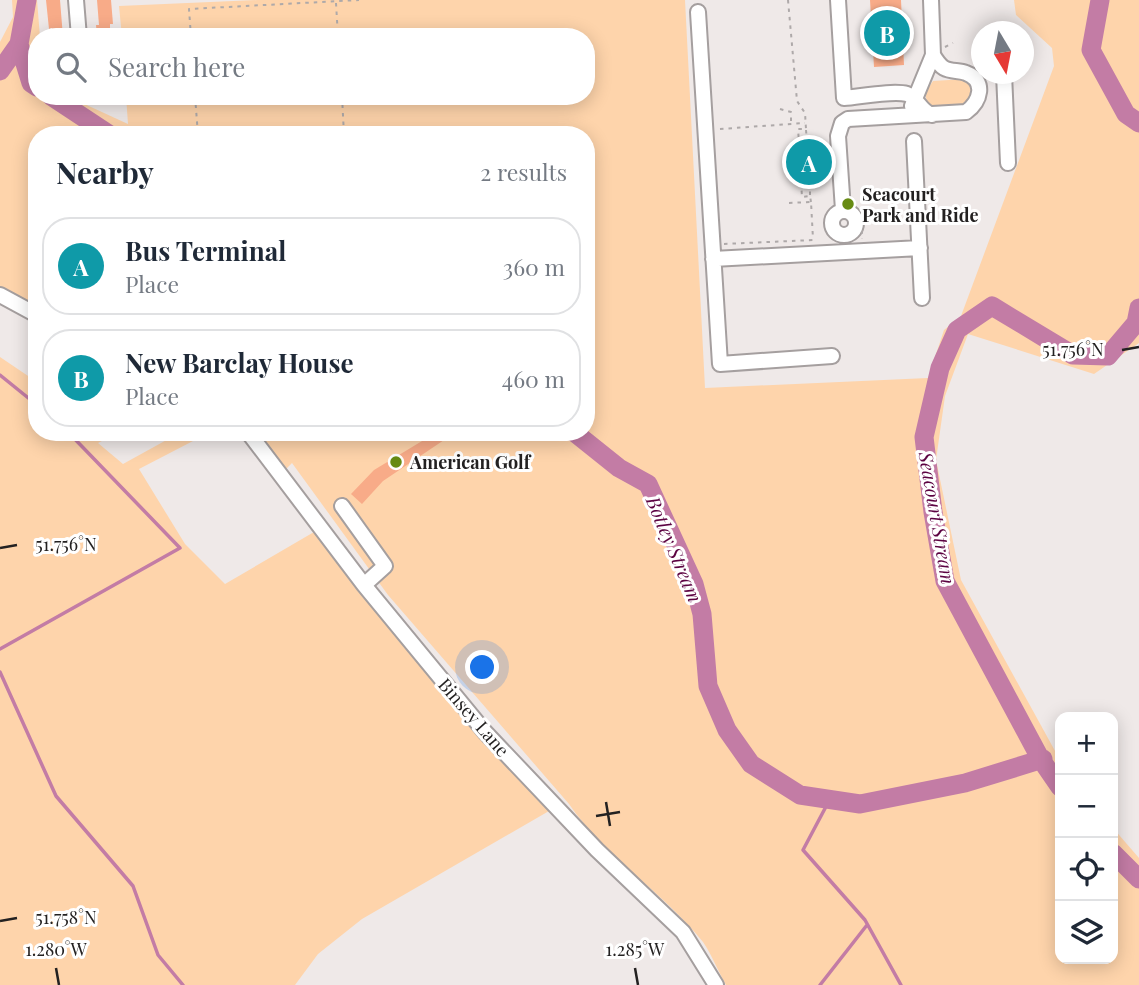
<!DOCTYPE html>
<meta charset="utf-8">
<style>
:root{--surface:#fff;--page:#f2f2f3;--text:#1f2937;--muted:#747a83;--line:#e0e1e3;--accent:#1a73e8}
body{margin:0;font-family:"Playfair Display",serif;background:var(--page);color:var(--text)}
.controls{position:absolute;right:21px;bottom:21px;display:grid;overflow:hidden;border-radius:14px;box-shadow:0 4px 18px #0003}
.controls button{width:63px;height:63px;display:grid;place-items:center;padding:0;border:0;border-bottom:2px solid var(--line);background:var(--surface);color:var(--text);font:35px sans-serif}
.compass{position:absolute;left:971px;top:21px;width:63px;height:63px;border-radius:50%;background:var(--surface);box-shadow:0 4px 18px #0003;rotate:170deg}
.you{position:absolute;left:483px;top:668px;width:24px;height:24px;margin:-18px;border:5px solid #fff;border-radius:50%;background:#1a73e8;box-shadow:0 0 0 10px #1a73e833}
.badge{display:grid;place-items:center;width:46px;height:46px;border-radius:50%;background:var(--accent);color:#fff;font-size:23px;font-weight:700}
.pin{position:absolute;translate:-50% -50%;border:4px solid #fff;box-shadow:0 2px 7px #0006}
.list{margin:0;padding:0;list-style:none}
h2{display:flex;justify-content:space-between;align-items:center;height:91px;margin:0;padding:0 28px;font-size:30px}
h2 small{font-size:23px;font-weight:400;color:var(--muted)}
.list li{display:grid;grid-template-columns:46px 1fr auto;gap:21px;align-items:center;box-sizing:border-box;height:98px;margin:0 14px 14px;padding:0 14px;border:2px solid var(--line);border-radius:28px}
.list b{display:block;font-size:26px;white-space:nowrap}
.list p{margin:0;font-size:23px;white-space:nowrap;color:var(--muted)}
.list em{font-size:23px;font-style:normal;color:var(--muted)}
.icon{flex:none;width:38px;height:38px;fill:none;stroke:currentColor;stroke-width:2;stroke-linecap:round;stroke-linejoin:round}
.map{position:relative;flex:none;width:1139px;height:985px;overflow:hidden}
.search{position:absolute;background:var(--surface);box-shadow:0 4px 18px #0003;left:28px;top:28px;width:567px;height:77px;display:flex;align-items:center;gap:18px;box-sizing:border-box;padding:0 24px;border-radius:28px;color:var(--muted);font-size:26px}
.panel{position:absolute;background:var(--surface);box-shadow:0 4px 18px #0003;left:28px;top:126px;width:567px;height:315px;border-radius:28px}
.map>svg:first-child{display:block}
.green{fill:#fed4ab}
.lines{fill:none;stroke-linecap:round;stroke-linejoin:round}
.stream{stroke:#c37ca5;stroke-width:3.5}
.river{stroke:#c37ca5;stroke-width:19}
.building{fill:#f8ab88}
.minor-casing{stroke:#a59f9f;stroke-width:18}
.path{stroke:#aea9a9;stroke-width:2;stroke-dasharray:3.5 5;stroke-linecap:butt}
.minor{stroke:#fff;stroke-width:14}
.ticks{fill:none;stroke:#232121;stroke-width:2.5}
.poi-dot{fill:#678b13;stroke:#fff;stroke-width:2.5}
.labels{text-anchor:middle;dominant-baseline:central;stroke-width:6;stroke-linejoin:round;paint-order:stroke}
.poi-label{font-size:18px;font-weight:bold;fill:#232121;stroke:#fff;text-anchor:start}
.street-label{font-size:18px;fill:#232121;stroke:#fff}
.water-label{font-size:19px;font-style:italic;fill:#5c0342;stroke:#fff}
.ticks-label{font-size:18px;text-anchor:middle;fill:#232121;stroke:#fff;stroke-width:6;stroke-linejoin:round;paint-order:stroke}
</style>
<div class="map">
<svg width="1139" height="985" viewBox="0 0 1139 985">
<rect width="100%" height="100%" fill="#efe9e8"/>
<!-- green -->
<path class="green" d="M12,0H37L40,37H37V96H67L128,124L126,96H586V37H122L119,6L258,0H685L705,388L928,378L944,330L961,316L1054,66L1052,48L1016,15L1014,0H1139V343L1094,374L968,334L945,396L936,460L961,580L1060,760V959H1113V828L1139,858V985H726C718,971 712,955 703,942C663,892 605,857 569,804L388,595L292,463L286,469L252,432H586V135H37V311L0,290V42L13,17Z
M965,79L974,88L967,106L935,108L927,102L925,93L933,81Z
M0,357L37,382V432H77L88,437L98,432H119L98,443L123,464L181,432H189L193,441L139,469L185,544L225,584L314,532L420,662L549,811L362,919L318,954L295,985H0Z"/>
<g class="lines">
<!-- stream -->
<path class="stream" d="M0,375L37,405
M0,649L180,548L68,432
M0,672L56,796L133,886L158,955L183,985
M830,799L803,850L865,920L901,985
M820,985L867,925"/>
<!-- river -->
<path class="river" d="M1100,0L1091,50L1126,114L1139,123
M19,44L31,83L37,87
M0,71L19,44L27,0
M51,96L110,135
M574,432L619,468L648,484L694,584L702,614L708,686L727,730L751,764L800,795L860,804L965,783L1043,759
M1060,787L1040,758L945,581L933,512L924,437L940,368L957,330L992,306L1073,355L1108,356L1136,323L1139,308
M1113,853L1139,879"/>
</g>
<!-- building -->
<path class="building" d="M46,0H60L63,37H53L52,28L49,29Z
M97,0H111L113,24H110V37H97L96,25H99Z
M870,0H901L904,65L874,67Z
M819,144L821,179L798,181L796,145Z
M437,432H456L383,481L362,504L351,494L374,470Z"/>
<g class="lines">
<!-- minor casing -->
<g class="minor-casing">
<path id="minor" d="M76,0L79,37
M838,0L844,98C859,97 893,90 907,94C918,98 920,111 932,115
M698,12L720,364L832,356
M1004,74L1008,163
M912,106L933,55L931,0
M914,141L922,298
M843,210L838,136L842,123L848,119L966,112C980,102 987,81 966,73C959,70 951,72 944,68C939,65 936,60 933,55
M832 223a12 12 0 1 1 24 0a12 12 0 1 1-24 0Z
M713,259L920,248
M0,295L37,315
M248,432L364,585L485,732L597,850L683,932L716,985
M342,506L385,566L364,585"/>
</g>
<!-- path -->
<path class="path" d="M788,0L797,101L805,113L806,129H798L799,143L824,140
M336,3L338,37
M191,37L189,9L359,0
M945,47L953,43
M195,96L198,135
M342,96L344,135
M780,109L791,112V123
M720,129L805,123
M806,130L807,142
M810,183V195
M811,202L810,196L802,197L801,182L820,181L818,143
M789,203L811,202L813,239
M856,226L862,228V239
M724,244L813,240"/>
<!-- minor -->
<use href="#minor" class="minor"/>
</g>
<!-- ticks -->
<path class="ticks" d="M1122,350L1139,347M0,548L17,545M606,802L610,826M596,816L620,812M0,921L17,918M56,968L59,985M635,968L638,985"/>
<!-- markers -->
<g class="poi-dot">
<circle cx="848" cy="204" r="7"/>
<circle cx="396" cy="462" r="7"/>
</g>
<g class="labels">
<!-- poi labels -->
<g class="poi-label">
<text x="862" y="194">Seacourt<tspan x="862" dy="21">Park and Ride</tspan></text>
<text x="410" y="462">American Golf</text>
</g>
<!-- street labels -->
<g class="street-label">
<text transform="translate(474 717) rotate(49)">Binsey Lane</text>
</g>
<!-- water labels -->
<g class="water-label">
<text transform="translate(938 518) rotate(80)">Seacourt Stream</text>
<text transform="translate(675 549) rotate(67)">Botley Stream</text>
</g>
</g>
<g class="ticks-label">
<text x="1073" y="356">51.756°N</text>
<text x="66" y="551">51.756°N</text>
<text x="66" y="924">51.758°N</text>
<text x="56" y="956">1.280°W</text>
<text x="635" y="956">1.285°W</text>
</g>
</svg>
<div class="controls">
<button>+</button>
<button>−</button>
<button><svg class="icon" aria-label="locate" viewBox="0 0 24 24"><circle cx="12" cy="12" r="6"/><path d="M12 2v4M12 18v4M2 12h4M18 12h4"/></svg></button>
<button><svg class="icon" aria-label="layers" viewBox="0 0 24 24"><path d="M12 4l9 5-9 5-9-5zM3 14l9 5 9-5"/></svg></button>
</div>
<svg class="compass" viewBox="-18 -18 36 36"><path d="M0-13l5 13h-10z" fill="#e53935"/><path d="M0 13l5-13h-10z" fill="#747a83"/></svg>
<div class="you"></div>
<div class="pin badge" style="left:809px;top:162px;background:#0f9aa8">A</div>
<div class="pin badge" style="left:887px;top:33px;background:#0f9aa8">B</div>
<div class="search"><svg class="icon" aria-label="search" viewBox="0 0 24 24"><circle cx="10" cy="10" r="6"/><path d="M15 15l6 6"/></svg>Search here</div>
<section class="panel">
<h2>Nearby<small>2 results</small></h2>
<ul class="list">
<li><span class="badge" style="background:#0f9aa8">A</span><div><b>Bus Terminal</b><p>Place</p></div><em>360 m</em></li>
<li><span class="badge" style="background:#0f9aa8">B</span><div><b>New Barclay House</b><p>Place</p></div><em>460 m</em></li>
</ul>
</section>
</div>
